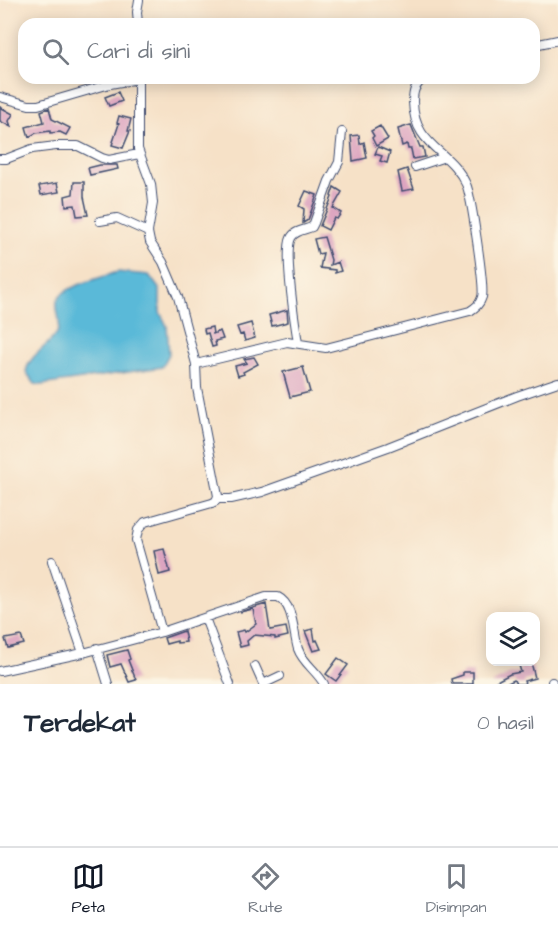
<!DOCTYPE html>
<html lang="id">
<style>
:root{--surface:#fff;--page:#f6f6f7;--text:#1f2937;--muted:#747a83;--line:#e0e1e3;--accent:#111827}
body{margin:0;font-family:"Architects Daughter",sans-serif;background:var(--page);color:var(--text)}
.controls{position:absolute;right:18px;bottom:18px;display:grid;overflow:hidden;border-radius:12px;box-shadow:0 3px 15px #0003}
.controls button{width:54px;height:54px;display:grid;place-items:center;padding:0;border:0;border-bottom:2px solid var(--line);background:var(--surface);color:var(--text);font:30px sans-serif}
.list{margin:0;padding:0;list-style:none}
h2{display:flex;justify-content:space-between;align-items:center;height:78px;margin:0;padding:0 24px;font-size:26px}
h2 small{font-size:20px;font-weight:400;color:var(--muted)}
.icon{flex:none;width:33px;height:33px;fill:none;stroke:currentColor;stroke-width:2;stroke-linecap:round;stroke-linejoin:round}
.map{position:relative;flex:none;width:558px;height:684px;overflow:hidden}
.search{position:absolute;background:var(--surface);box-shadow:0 3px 15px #0003;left:18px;right:18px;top:18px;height:66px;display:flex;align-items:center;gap:15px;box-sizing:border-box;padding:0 21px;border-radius:18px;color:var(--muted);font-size:22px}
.sheet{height:162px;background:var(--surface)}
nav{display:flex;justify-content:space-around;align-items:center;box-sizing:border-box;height:84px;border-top:2px solid var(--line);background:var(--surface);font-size:16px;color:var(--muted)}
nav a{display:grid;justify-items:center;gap:3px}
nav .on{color:var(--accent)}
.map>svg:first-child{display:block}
.water{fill:#5ab9d8;stroke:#3a749b;stroke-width:1.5}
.building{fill:#dca4c0}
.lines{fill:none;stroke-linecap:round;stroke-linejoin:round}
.street-casing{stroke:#3c4a6e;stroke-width:10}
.street{stroke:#fff;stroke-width:8}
</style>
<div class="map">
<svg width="558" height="684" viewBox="0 0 558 684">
<rect width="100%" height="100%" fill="#fcf5e5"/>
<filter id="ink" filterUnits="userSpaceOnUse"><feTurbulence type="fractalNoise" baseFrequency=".0167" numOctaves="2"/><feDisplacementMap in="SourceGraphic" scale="12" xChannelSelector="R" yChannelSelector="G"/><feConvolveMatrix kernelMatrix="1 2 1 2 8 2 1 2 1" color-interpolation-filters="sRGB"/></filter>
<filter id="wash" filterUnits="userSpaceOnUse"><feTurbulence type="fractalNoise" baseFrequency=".008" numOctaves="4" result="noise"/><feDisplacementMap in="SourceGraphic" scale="24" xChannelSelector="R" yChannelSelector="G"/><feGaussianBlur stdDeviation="1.35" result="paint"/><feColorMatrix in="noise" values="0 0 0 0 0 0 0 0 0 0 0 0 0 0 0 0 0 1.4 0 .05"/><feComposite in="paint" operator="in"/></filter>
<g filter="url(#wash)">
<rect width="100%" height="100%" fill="#f6e1c7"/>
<!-- water -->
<path class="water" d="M118,272L149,275L160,290V312L167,326L169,354L162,367L41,385L35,384L26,372C29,355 48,347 57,333C63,322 55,312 57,301C60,287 104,277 118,272Z"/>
<g id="blocks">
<!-- building -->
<path class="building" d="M118,92L122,101L109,106L105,97Z
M0,107L13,114L9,121L11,127L0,121Z
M49,108L52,119L70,128L66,135L60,132L50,133V131L36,133L29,137L26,127L44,122L41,111Z
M119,116L131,119L128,131H130L123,148L112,145L119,124L117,123Z
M411,125L420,147H423L425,157L413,159L411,149H408L407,144L402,146L398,129Z
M380,126L388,139L376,146L372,138L374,136L371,131Z
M359,135L360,144L364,142L367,158L353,161L351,136Z
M378,147L390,152L387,163L380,161L382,156L375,154Z
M100,165H117L118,169L90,175L88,168Z
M407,169L414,189L402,191L398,172Z
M74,182H84V197L88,215L77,216L75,205L66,206L65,196L73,194Z
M57,183L59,192L41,195L39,186Z
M334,187L342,192L333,208L341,213L337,219L334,218L328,230L320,226L332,197L331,196Z
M306,191L317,195L308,220L303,223L304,209L299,206Z
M324,237L331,260L330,265L338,262L341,271L335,273V270L320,268L323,253L318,254L314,239Z
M287,310L288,322L272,326L269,315Z
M251,323L255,338L245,341L243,334L240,335L237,327Z
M212,327L213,334L220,331L223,339L215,341L216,346L212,347L208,333L205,334L204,329Z
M254,357L258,364L243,372L244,374L238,376L235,366L247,363L244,359Z
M303,367L310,392L290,397L283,372Z
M164,549L170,572L159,575L154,551Z
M266,604L270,630L286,627L288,636L275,639V637L254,635L247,641L248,645L240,647L236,632L244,630L245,632L256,624L253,609L240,612Z
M313,629L315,641L317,640L321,649L313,651L305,631Z
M184,631L186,642L177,643V641L166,644L164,638Z
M21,636L24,644L8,648L5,639Z
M127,650L130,659L128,660L136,680L129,682L121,664L110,667L107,655Z
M338,658L348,665L336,681L326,674Z
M518,662H531L535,678L524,681L525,684H516L514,680L506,684H491L510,674L521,672Z
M463,672H473V684H452L451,679L463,675Z"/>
</g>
</g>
<g filter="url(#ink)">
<use href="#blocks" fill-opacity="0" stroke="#3c4a6e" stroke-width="1.5"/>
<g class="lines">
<!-- street casing -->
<g class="street-casing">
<path id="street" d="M138,24L137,12L139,0
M534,45L558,40
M0,97L29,105H38L110,84L138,79
M0,159H6L32,149L56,146H78L102,158L109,160L139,154
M415,167L445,157
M100,221L117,218L148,232
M298,343C295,324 284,252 291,238C295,230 305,230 312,227L314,223L329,181L339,162L342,132
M196,364L287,342L326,348L470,311C476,307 480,304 482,297C485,288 471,194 466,184C450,149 414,147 413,102C413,91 415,85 424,78
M217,499H231L262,492L388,447L517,396L558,382
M52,561L83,653
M205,618L230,684
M162,632L266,597H278C294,605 293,633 298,649C303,663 317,671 324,684
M97,648L108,684
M255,666L263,684
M0,671L83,653L162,632L136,540L138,530L145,522L212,503L216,501L218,496L197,388L196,364L178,297L163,262L150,242L148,232L153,203L151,184L138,149V78
M263,684L280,676
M552,684V682"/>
</g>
<!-- street -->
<use href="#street" class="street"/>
</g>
</g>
</svg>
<div class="controls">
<button><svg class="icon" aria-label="layers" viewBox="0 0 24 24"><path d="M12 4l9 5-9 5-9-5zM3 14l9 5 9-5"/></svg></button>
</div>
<div class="search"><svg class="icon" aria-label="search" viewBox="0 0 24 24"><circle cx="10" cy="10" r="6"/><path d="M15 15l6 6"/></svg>Cari di sini</div>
</div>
<section class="sheet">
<h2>Terdekat<small>0 hasil</small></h2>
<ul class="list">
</ul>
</section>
<nav>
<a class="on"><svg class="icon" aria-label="map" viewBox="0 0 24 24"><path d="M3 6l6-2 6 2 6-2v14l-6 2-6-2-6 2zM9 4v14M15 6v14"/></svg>Peta</a>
<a><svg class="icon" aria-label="directions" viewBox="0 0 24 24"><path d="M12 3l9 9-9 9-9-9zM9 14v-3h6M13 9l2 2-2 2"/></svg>Rute</a>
<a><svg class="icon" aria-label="saved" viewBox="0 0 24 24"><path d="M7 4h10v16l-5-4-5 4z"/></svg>Disimpan</a>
</nav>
